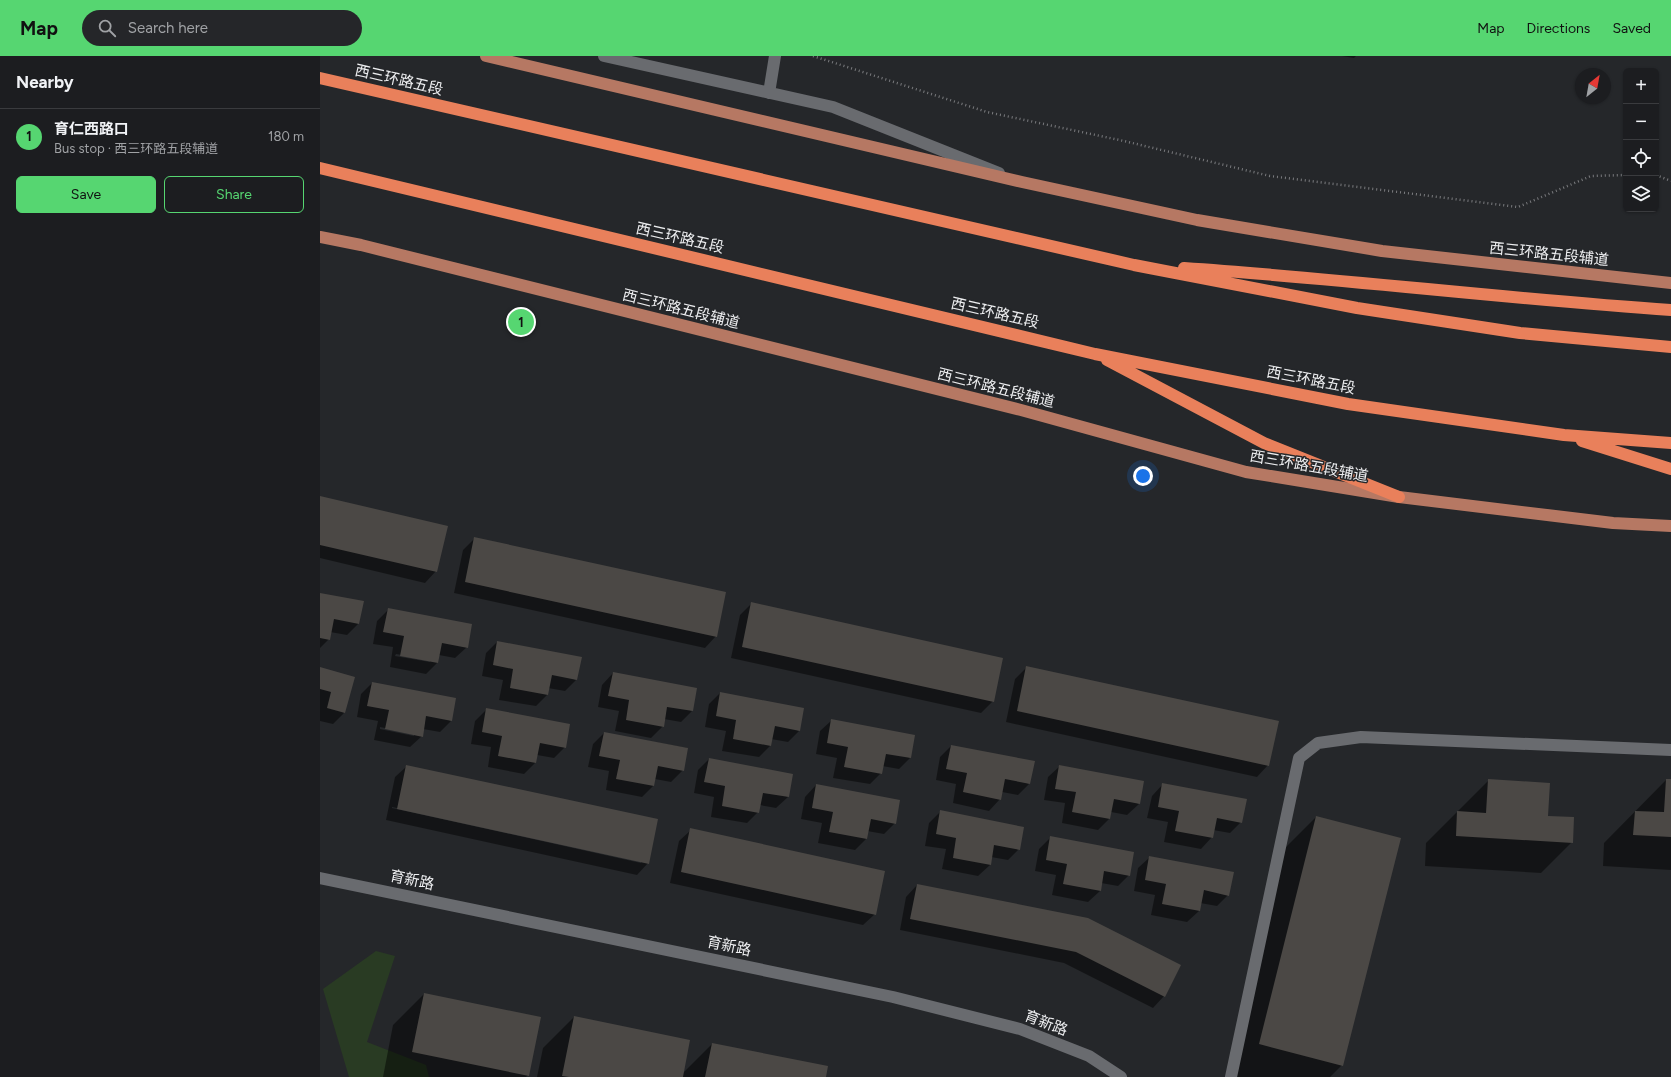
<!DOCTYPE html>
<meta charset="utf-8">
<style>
:root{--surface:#1c1d20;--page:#252629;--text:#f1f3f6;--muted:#a0a2a5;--line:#3a3b3e;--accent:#56d671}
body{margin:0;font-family:Figtree,"Noto Sans SC",sans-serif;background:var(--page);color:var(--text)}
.controls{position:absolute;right:12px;top:12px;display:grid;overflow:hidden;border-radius:6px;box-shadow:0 1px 3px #0004}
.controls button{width:36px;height:36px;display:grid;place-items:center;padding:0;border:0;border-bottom:1px solid var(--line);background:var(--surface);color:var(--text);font:20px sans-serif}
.compass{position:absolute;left:1255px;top:12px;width:36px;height:36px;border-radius:50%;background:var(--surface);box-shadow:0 1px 3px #0004;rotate:31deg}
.you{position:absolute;left:823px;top:420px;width:14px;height:14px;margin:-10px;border:3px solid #fff;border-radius:50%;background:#1a73e8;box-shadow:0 0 0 6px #1a73e833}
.badge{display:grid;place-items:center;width:26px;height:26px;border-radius:50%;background:var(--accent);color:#111;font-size:13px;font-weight:700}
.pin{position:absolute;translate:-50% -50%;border:2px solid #fff;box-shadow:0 1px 4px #0006}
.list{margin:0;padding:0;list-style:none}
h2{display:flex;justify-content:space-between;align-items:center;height:52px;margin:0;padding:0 16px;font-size:17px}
h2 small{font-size:13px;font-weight:400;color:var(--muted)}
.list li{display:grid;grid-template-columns:26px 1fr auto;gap:12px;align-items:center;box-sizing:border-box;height:56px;padding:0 16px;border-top:1px solid var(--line)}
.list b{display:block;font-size:15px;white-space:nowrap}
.list p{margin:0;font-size:13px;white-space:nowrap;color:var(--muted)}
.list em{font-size:13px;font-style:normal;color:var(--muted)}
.actions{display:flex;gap:8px;padding:12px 16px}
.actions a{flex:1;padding:9px 0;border:1px solid var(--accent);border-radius:6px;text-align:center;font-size:14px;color:var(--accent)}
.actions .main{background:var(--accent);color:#111}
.icon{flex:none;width:22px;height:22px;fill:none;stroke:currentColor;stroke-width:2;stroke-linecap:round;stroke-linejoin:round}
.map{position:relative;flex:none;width:1351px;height:1021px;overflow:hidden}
header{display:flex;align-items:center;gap:24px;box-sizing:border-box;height:56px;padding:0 20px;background:var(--accent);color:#111}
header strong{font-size:19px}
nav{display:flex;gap:22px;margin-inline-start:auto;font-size:14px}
.search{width:280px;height:36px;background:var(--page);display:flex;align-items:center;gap:10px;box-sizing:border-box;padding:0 14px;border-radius:22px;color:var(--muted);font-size:15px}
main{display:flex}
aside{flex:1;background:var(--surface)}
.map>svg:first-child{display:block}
.green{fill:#293b23}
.shadow{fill:#0007;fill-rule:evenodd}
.building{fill:#4b4845}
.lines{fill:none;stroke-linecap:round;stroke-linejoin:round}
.path{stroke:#7a7b7e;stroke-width:2.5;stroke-dasharray:1 3;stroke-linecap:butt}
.minor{stroke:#696b6f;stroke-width:12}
.major{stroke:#b67863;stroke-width:12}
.highway{stroke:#e9805b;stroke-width:12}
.labels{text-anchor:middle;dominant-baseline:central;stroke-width:3;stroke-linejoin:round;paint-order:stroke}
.street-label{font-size:15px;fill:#edeef0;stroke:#25272a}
</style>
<header>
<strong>Map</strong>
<div class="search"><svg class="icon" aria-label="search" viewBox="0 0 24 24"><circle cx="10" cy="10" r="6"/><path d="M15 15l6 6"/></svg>Search here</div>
<nav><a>Map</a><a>Directions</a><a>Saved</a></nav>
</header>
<main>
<aside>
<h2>Nearby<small></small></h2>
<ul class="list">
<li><span class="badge">1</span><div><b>育仁西路口</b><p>Bus stop · 西三环路五段辅道</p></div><em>180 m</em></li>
</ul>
<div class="actions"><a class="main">Save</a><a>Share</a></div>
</aside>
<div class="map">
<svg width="1351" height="1021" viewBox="0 0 1351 1021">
<rect width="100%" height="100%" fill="#25272a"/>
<!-- green -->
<path class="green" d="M56,895L75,900L47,986L106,1009L109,1021H29L3,933Z"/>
<!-- shadow -->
<path class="shadow" d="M1022,0H1036L1034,2Z
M0,441L116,515L105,527L0,502Z
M155,482L396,580L385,592L134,537L143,494Z
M0,538L42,546L38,568L27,579L10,576L9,583L0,592Z
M432,547L673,645L661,657L411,602L420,559Z
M68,554L147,591L135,602L119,599L117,607L106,618L70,611L73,591L53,588L57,565ZM76,598L110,604V606L75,600Z
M177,586L256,624L245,635L228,632L227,639L216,650L179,644L183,624L162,620L166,597Z
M707,611L948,709L937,721L686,666L695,623Z
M0,612L24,657L13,668L0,665Z
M293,617L372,655L361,666L344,663L343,670L331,682L295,675L299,655L278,651L282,629Z
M52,627L131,665L120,676L103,673L102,680L90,691L54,684L58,665L37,661L41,638ZM60,671L94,678V680L60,673Z
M400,637L479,675L468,686L451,683L450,690L439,701L402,695L406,675L385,671L389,648Z
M166,654L245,691L234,702L217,699L215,707L204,718L168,711L171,691L151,688L155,665Z
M512,664L590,702L579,713L562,710L561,717L550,728L513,722L517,702L496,698L500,675Z
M284,677L367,692L363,714L351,726L335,723L333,730L322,741L286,734L289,715L268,711L273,688Z
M631,690L709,728L698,739L682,736L680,743L669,755L633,747L636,728L616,724L620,701Z
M389,703L468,741L456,752L440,749L438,756L427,767L391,761L394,741L374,737L378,714Z
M87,710L328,807L317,819L66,764L75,721ZM72,751L321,805V807L72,752Z
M740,710L819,748L807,759L791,756L789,763L778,774L742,767L745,747L724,744L728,721Z
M1169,724L1227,761L1252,786L1221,817L1105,810L1106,787Z
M1346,724H1351V814L1283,810L1284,787Z
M843,728L921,766L910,777L893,774L892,781L881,793L844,786L848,766L827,762L832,740Z
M496,729L575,767L564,778L547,775L546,783L535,794L498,787L502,767L481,763L485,741Z
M620,756L699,793L688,804L671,801L670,809L658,820L622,813L626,793L605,790L609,767Z
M996,761L1022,1009L1010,1021H916L965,792Z
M371,774L555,858L543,869L350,827L359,785Z
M730,782L809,819L798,830L781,827L780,835L768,846L732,839L736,819L715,815L719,793Z
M830,801L908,839L897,850L880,847L879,855L867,866L831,859L835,839L814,835L818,812Z
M597,829L860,909L844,940L833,952L744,907L580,874L586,841Z
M104,938L208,1019L206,1021H63L73,969Z
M254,961L362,1018L392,988L505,1021H217L223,992Z"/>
<!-- building -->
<path class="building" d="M0,440L128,470L117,516L0,489Z
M154,481L406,536L397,581L145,526Z
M0,537L44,545L39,568L14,563L10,584L0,582Z
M431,546L683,602L674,646L422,591Z
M68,552L152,568L148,592L122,587L118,607L80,600L84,580L63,576Z
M177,585L262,601L257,624L232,619L228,639L190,632L193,613L173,609Z
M706,610L959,665L949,710L697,655Z
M0,611L35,621L25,657L7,652L11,636L0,633Z
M293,616L377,632L373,655L347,651L344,671L306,664L309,644L288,640Z
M52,626L136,642L132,665L106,660L103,681L65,673L69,654L47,650Z
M400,636L484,652L480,675L455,670L451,690L413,683L416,664L396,660Z
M166,652L250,668L246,692L220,687L216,707L178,700L182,680L162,676Z
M511,663L595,679L591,702L566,698L562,718L524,711L528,691L507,687Z
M284,676L368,692L364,715L338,710L334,730L296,723L300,704L279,700Z
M631,689L715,705L710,728L685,723L681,744L643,736L647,717L626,713Z
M389,702L473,718L469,741L443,737L439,757L402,750L405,730L384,726Z
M86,709L338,763L329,808L77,753Z
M739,709L824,725L820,748L794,743L790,763L752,756L756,736L735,733Z
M1168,723L1230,727L1228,760L1254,761L1253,787L1136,780L1137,755L1166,757Z
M1346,723H1351V781L1313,779L1315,755L1344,756Z
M842,727L927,743L922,767L897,762L893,782L855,775L859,755L838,751Z
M496,728L580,744L576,768L551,763L547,783L509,776L513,756L492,752Z
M620,754L704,771L700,794L674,789L671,809L633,802L636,782L616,778Z
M996,760L1081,782L1023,1010L939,988Z
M370,772L565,815L556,859L361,816Z
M730,780L814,796L810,820L784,815L781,835L743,828L747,808L726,804Z
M829,800L914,816L909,840L884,834L880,855L842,848L846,828L825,824Z
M597,828L768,862L861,909L845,941L756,896L590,863Z
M104,937L221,961L209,1020L92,996Z
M254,960L370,984L363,1021H249L242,1020Z
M392,987L508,1010L506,1021H385Z"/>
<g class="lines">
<!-- path -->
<path class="path" d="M493,0L667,56L804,85L950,120L1198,151L1271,120L1306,119
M1336,119L1351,125"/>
<!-- minor -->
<path class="minor" d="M284,0L513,51L679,117
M449,37L455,0
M0,822L573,941L700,973L769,1000L801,1021
M911,1021L979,702L998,687L1041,681L1351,694"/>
<!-- major -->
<path class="major" d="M166,0L702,126L877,164L1062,195L1351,227
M0,181L41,189L701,354L926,416L1079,441L1293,467L1351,470"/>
<!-- highway -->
<path class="highway" d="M0,22L814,209L1037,252L1200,277L1351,291
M0,112L775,298L1028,348L1244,379L1351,387
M864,212C1027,223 1188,243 1351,254
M787,304L944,387L1079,441
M1262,385L1351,413"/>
</g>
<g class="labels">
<!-- street labels -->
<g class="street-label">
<text transform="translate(79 24) rotate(13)">西三环路五段</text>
<text transform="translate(360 182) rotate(13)">西三环路五段</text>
<text transform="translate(1229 198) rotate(6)">西三环路五段辅道</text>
<text transform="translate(361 253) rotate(14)">西三环路五段辅道</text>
<text transform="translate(675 257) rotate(13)">西三环路五段</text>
<text transform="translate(991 324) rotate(11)">西三环路五段</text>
<text transform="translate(676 332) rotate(14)">西三环路五段辅道</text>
<text transform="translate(989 410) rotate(10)">西三环路五段辅道</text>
<text transform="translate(92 824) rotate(12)">育新路</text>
<text transform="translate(409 890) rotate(12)">育新路</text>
<text transform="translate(726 967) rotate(21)">育新路</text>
</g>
</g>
</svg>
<div class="controls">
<button>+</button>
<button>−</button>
<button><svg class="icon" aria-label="locate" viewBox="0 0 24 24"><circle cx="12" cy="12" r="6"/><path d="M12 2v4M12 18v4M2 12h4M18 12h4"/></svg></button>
<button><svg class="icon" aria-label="layers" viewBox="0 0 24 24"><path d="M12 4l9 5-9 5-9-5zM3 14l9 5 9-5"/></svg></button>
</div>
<svg class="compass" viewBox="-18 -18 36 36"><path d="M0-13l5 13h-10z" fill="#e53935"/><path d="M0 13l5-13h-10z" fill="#a0a2a5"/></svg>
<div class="you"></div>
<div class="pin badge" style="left:201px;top:266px">1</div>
</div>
</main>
